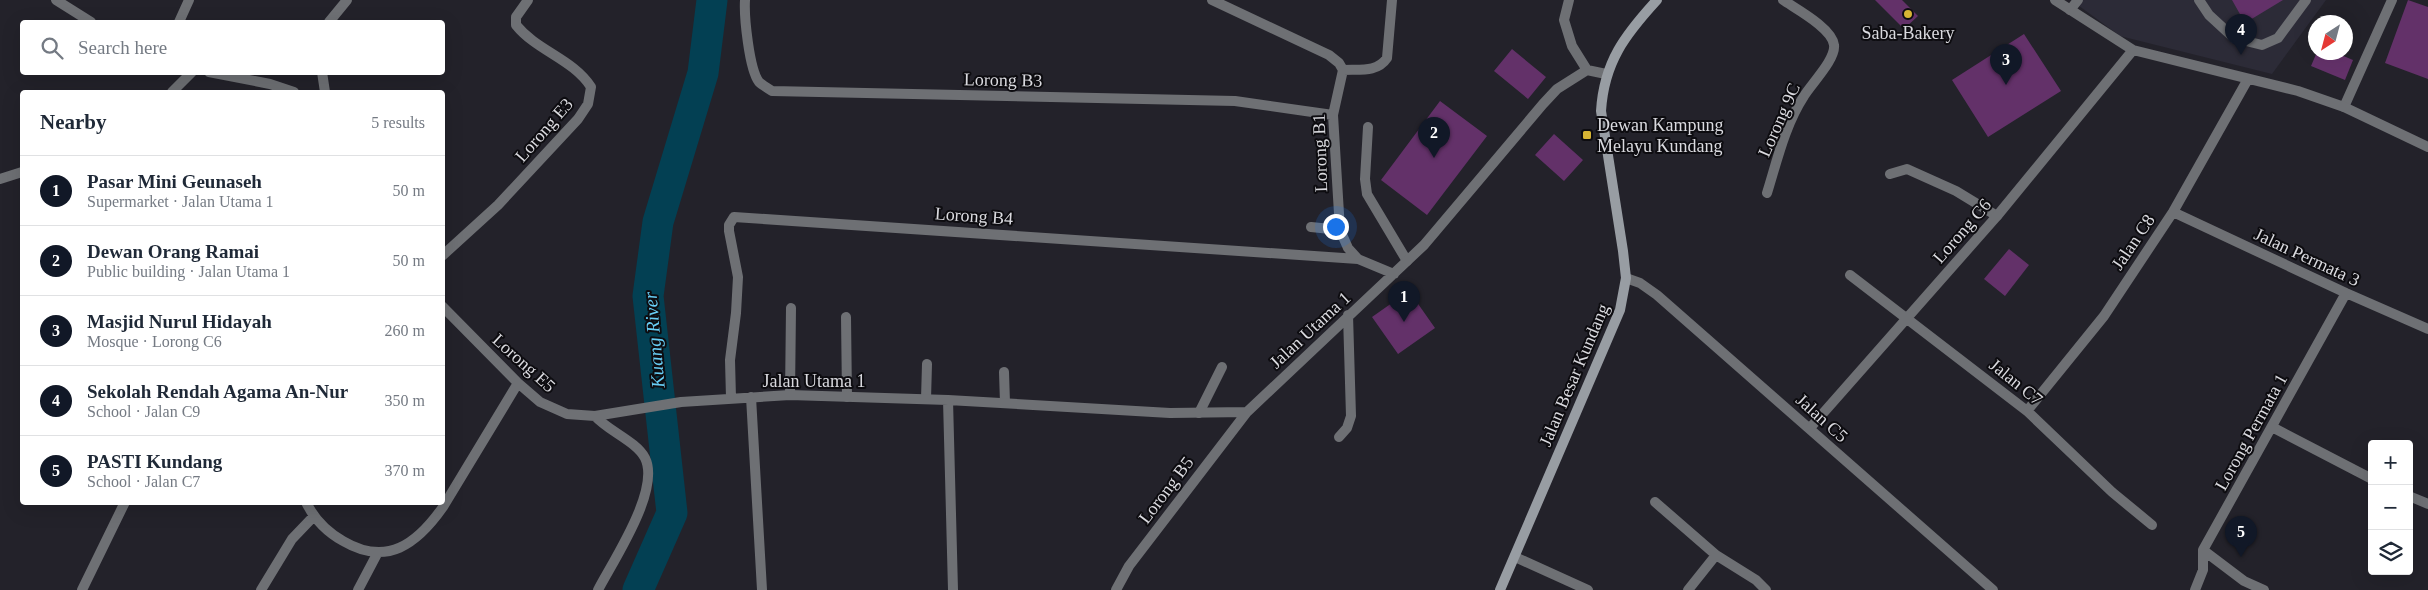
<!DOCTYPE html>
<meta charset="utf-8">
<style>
:root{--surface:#fff;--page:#f2f2f3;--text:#1f2937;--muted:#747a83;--line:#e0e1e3;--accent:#111827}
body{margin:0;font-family:"Times New Roman",serif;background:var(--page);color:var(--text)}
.controls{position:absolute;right:15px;bottom:15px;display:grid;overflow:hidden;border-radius:5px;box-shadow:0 5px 20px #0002}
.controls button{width:45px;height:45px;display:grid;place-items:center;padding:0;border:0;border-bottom:1px solid var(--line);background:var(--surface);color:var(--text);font:25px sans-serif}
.compass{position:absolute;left:2308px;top:15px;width:45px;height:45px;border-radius:50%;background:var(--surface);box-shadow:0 5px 20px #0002;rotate:216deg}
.you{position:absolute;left:1335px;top:226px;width:18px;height:18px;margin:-12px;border:4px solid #fff;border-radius:50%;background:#1a73e8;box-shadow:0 0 0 8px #1a73e833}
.badge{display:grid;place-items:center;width:32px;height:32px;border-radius:50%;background:var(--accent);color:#fff;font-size:16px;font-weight:700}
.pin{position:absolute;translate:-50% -41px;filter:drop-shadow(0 1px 2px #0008)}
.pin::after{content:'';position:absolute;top:26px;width:18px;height:15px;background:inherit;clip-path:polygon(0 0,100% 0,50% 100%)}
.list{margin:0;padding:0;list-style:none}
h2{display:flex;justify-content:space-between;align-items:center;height:65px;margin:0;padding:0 20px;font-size:21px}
h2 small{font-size:16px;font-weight:400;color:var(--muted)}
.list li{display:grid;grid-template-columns:32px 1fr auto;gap:15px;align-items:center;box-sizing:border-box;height:70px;padding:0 20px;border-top:1px solid var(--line)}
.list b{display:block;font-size:19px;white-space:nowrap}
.list p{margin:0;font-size:16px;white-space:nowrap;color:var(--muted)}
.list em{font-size:16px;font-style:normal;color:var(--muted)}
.icon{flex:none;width:28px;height:28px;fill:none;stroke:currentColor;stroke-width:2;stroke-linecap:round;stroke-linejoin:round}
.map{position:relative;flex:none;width:2428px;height:590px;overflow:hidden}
.search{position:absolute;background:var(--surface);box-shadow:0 5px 20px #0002;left:20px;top:20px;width:425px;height:55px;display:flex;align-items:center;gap:12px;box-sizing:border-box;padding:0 18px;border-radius:5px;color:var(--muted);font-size:19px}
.panel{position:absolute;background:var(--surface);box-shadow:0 5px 20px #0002;left:20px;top:90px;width:425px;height:415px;border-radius:5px}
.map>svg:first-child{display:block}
.built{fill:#2c2b37}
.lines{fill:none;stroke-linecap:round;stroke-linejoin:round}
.river{stroke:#034053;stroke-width:31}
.building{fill:#633169}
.service{stroke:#6e7074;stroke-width:10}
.minor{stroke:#6e7074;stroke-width:10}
.secondary{stroke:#989da3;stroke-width:10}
.poi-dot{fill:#d7b434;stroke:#0d0c10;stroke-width:2}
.labels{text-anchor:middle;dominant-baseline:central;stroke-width:4;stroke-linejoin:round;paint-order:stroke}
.poi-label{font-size:18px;fill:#dadadf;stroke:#0d0c10}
.street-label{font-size:18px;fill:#dadadf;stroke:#0d0c10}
.water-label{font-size:19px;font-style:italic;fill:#68cef5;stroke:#0d0c10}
</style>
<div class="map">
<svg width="2428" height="590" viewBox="0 0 2428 590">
<rect width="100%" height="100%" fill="#23222a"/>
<!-- built -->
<path class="built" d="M2071,0H2326L2272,74L2120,36Z"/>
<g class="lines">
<!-- river -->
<path class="river" d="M638,590L672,513L648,296L658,222L703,73L712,0"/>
</g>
<!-- building -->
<path class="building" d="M1875,0H1902L1918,16L1904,29Z
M2232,0H2283L2245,23Z
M2408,0L2428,7V79L2385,63Z
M2024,34L2061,91L1988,137L1952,80Z
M1512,49L1546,77L1528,99L1494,71Z
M2317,52H2334L2353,60L2345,80L2311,66Z
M1440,101L1487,136L1427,215L1381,180Z
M1554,134L1583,160L1564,181L1535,155Z
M2009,249L2029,265L2005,296L1984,279Z
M1409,291L1435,328L1398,354L1372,317Z"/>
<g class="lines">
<!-- service -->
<path class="service" d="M2199,0L2209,15L2234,38L2262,45L2278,38L2306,0
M2070,10L2078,0
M2344,107L2392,0
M1368,127L1365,179L1367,194L1407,261
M1890,174L1907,169L1956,191L1997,216
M1311,227L1340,230
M846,317L847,397
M1004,372L1005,403
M790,395L791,308
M926,399L927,364
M1199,413L1222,367"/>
<!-- minor -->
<path class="minor" d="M56,0L91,22
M745,0C744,16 749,69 759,82C762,85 768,88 772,91L1235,101L1333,115
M1212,0L1329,55L1339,63L1343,70L1333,115L1340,230L1348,248L1358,259
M1569,0L1564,20L1572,46L1587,70
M2055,0L2133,50L2298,91L2344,107L2428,147
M179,22L189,0
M329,22L347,0
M1343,70C1359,69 1377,73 1387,58L1392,0
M209,72L270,84L294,92
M322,72L325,92
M172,92L192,72
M0,179L22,172
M1767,193C1777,161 1785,125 1804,96C1812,83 1836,59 1834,45C1832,28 1796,9 1783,0
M2173,212L2346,293L2428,329
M442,256L498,205L578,119L588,104L591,87C573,59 537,51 516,25V17L528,0
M1850,275L2027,411L2112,492L2152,525
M1626,278L1640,283L1657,295L1993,590
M442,306L518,383L540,402L567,414L595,416L681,402L790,395L948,400L1170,413L1247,412L1424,245L1543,104L1557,89L1587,70L1606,74
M751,397L762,590
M731,398L730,360L736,313L738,277L729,231V225L734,217L1358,259L1394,274
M948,400L953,590
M2027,411L2104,316L2173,212L2248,79
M595,416C608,431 636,441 645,458C661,490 613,561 598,590
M2272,427L2372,479
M1810,428L1997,216L2133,50
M1339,437L1347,428L1351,416L1348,315
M2409,496L2428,504
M306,502C314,519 327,532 343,541C387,567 417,544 443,507L518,383
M1655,502L1716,555L1756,580L1766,590
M2203,550L2244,581L2264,590
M1515,557L1588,590
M82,590L125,502
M261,590L292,539L314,516
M358,590L377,554
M1116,590L1129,566L1247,412
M1688,590L1716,555
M2195,590L2203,570V550L2346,293"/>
<!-- secondary -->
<path class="secondary" d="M1500,590L1620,310L1626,278L1623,251L1601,111C1604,62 1625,35 1657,0"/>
</g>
<!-- markers -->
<g class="poi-dot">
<circle cx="1908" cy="14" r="5"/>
<rect x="1582" y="130" width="10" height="10" rx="2.5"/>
</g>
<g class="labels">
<!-- poi labels -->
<g class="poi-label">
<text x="1908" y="33">Saba-Bakery</text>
<text x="1597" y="125" text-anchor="start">Dewan Kampung<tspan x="1597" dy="21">Melayu Kundang</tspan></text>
</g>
<!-- street labels -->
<g class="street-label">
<text transform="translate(1003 80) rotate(1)">Lorong B3</text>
<text transform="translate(1779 120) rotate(-66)">Lorong 9C</text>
<text transform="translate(544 130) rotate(-49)">Lorong E3</text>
<text transform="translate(1320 153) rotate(-92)">Lorong B1</text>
<text transform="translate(974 216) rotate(4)">Lorong B4</text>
<text transform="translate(1962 231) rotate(-49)">Lorong C6</text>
<text transform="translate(2133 242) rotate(-56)">Jalan C8</text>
<text transform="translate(2307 257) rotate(25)">Jalan Permata 3</text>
<text transform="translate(1310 330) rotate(-43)">Jalan Utama 1</text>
<text transform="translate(524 363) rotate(42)">Lorong E5</text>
<text transform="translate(1574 375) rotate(-67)">Jalan Besar Kundang</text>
<text x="814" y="381">Jalan Utama 1</text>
<text transform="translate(2016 382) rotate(39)">Jalan C7</text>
<text transform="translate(1822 418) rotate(42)">Jalan C5</text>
<text transform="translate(2251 432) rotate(-61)">Lorong Permata 1</text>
<text transform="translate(1166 490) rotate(-53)">Lorong B5</text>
</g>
<!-- water labels -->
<g class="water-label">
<text transform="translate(654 340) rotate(-95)">Kuang River</text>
</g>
</g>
</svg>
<div class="controls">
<button>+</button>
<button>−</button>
<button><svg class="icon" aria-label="layers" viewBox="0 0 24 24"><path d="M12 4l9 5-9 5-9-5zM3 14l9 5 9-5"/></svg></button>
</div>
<svg class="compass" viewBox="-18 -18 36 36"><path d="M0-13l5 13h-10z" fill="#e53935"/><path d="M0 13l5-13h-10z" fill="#747a83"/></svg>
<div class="you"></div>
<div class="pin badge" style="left:1404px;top:322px">1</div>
<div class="pin badge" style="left:1434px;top:158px">2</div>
<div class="pin badge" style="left:2006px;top:85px">3</div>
<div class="pin badge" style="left:2241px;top:55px">4</div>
<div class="pin badge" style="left:2241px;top:557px">5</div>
<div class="search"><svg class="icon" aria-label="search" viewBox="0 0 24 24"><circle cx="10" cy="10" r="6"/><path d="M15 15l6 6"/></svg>Search here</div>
<section class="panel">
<h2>Nearby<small>5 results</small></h2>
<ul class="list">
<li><span class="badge">1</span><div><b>Pasar Mini Geunaseh</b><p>Supermarket · Jalan Utama 1</p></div><em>50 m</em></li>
<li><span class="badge">2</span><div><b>Dewan Orang Ramai</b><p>Public building · Jalan Utama 1</p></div><em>50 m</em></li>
<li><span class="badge">3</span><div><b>Masjid Nurul Hidayah</b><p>Mosque · Lorong C6</p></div><em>260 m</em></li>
<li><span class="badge">4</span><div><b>Sekolah Rendah Agama An-Nur</b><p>School · Jalan C9</p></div><em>350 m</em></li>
<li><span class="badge">5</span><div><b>PASTI Kundang</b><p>School · Jalan C7</p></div><em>370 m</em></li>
</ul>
</section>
</div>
